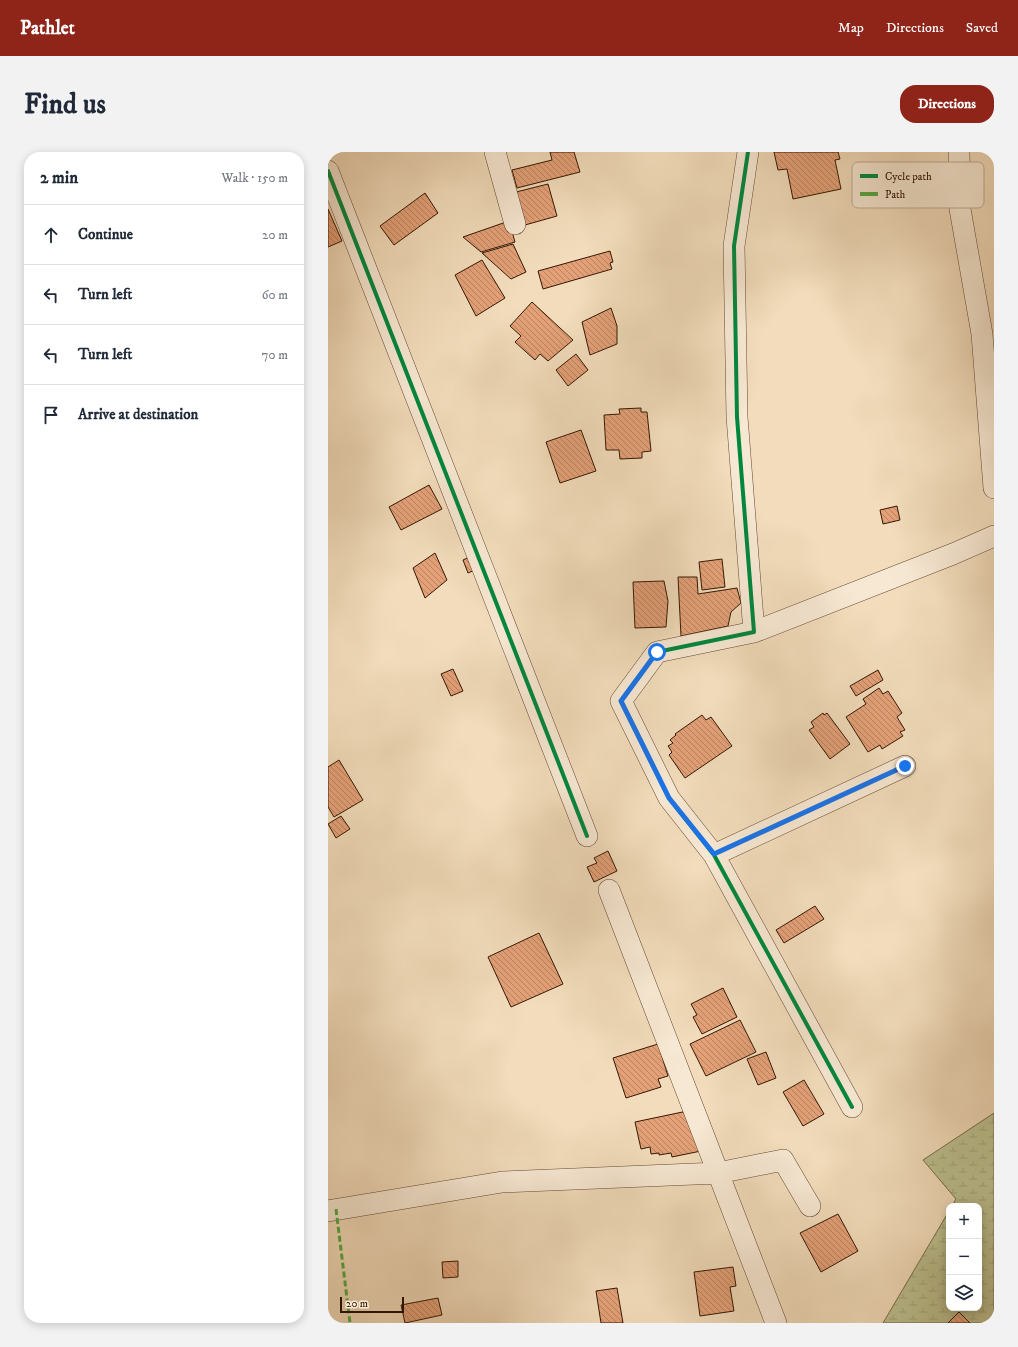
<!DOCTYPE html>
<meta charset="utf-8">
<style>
:root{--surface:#fff;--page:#f2f2f3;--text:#1f2937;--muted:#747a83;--line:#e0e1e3;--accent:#8f2418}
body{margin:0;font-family:"IM FELL DW Pica",serif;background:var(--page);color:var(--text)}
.controls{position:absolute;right:12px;bottom:12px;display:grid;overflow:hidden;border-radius:8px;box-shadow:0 2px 10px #0003}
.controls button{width:36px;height:36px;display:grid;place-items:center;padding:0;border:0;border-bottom:1px solid var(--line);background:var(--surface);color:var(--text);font:20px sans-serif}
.scale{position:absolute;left:12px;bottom:10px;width:64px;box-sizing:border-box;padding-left:4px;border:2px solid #341703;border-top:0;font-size:11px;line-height:14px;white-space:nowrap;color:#341703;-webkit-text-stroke:3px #f7e8d3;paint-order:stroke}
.stop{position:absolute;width:12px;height:12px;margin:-9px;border:3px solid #1a73e8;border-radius:50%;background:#fff}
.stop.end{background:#1a73e8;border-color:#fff;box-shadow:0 1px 4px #0008}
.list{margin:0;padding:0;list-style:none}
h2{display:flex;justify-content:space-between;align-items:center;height:52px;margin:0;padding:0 16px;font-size:17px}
h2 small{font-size:13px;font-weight:400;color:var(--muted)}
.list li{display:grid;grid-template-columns:26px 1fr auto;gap:12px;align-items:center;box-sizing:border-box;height:60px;padding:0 16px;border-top:1px solid var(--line)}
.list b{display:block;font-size:15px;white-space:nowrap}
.list em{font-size:13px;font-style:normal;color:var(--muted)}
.icon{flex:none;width:22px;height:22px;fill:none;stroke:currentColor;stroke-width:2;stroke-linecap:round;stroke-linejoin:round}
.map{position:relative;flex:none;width:666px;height:1171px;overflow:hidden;border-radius:16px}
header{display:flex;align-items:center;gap:24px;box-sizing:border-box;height:56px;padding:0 20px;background:var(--accent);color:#fff}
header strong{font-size:19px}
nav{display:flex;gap:22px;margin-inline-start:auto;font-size:14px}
.intro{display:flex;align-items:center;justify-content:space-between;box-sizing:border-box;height:96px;padding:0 24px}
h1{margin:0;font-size:28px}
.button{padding:10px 18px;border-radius:16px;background:var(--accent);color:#fff;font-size:14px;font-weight:700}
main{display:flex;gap:24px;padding:0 24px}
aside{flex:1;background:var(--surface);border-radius:16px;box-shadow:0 2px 10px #0003}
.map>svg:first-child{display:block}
.wetland{fill:url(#wetland-marsh);stroke:#786c4a}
.building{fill:url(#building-back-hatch);stroke:#341703}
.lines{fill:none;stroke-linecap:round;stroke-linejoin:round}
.street-casing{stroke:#644831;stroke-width:22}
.street{stroke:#f7e8d3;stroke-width:21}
.quiet{stroke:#54a940;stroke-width:3;stroke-dasharray:6 3;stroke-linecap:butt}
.cycleway-casing{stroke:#f7e8d3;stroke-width:6}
.cycleway{stroke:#00873e;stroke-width:4}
.route{stroke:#1a73e8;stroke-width:5}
.key{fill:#f7e8d3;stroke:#bca995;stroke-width:1}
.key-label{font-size:11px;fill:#341703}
</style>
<header>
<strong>Pathlet</strong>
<nav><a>Map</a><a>Directions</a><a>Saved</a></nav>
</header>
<div class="intro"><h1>Find us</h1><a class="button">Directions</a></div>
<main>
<aside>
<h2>2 min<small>Walk · 150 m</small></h2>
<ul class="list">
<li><svg class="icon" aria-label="ahead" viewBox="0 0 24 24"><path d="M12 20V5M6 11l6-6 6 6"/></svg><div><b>Continue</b></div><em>20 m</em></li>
<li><svg class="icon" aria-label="left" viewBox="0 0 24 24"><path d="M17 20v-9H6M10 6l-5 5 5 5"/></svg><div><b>Turn left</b></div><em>60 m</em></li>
<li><svg class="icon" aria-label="left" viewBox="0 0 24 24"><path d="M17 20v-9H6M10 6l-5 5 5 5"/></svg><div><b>Turn left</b></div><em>70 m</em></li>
<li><svg class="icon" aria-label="arrive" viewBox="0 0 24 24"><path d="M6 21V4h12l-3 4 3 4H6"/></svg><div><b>Arrive at destination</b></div></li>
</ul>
</aside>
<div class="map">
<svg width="666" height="1171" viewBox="0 0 666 1171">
<defs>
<pattern id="wetland-marsh" width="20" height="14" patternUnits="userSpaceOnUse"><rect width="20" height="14" fill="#bcc090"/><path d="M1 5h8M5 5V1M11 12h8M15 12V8" fill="none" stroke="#a2a47b"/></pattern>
<pattern id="building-back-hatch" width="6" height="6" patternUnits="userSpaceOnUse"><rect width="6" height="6" fill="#e4a178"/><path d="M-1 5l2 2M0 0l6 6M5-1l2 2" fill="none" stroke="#ba8260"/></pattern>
</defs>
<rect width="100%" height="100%" fill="#f2dcbb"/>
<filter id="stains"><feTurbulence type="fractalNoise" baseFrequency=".005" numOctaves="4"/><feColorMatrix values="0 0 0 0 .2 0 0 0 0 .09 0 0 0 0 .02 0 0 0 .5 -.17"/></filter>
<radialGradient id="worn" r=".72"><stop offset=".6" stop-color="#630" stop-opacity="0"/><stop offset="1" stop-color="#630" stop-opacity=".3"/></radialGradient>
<!-- wetland -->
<path class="wetland" d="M666,961V1171H555L621,1059V1156H651V1054H624L628,1047L595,1008Z"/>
<!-- building -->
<path class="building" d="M222,0H246L252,20L189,36L184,18L224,8Z
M446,0H510L512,7L507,8L513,37L465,47L459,17L450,18Z
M220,32L229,64L197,73L188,40Z
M97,41L110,61L66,93L52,74Z
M0,57L14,89L0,95Z
M181,69L187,90L153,100L135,85Z
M185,92L198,120L183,127L154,101Z
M282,99L285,110L282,111L284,117L215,137L210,119Z
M154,108L177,146L148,164L127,123Z
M204,150L245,188L220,209L212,202L207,208L187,190L193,184L182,174Z
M283,156L289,174V192L262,203L254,170Z
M248,202L260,218L240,234L228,218Z
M313,256V260H319L323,299L314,300V306L292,307L291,298H278L276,263L292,262L291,257Z
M253,278L268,319L232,331L218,290Z
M101,333L114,357L73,378L61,355Z
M569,354L572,368L555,372L552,358Z
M107,401L119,428L97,446L85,416Z
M148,402L154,415L140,421L135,408Z
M394,407L397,435L374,438L371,410Z
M350,425H369L370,442L409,436L413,451L403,460L400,474L353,484Z
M336,429L340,449L338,475L307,476L305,430Z
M125,517L135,539L123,544L113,522Z
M550,518L555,528L528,544L522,534Z
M551,536L555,542L560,539L574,561L569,565L577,578L572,580L575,584L554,597L552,593L540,600L518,565L538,552L535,547Z
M495,561L496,563L499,561L522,592L502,607L481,578L486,575L483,570Z
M374,563L378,568L383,565L404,594L357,626L341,603L344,600L340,594L345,591L342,588L348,583L347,582Z
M11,608L35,648L6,665L0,655V615Z
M13,664L22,677L8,686L0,672Z
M280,699L289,719L266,730L259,715L269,711L266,706Z
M487,754L496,767L456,791L448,778Z
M211,781L235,832L183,855L160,805Z
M395,836L409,865L374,882L365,865L369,863L363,852Z
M412,868L428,900L378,924L362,892Z
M330,892L340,924L330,927L333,935L298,946L285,906Z
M438,900L448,926L430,933L419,907Z
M476,928L496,962L475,974L455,940Z
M364,958L373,999L344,1005L343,1001L331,1003V1001L323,1002L322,995L313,997L307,970Z
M510,1062L530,1099L493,1120L472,1081Z
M130,1109V1125L115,1126L114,1110Z
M405,1115L408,1134L402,1135L406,1159L372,1164L366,1120Z
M289,1136L295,1171H273L268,1139Z
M110,1146L114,1163L77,1171L73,1153Z
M631,1160L642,1171H620Z"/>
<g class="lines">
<!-- street casing -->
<g class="street-casing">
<path id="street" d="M167,0L187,72
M420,0L406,94L409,265L426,480L329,500L293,549L341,646L386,703L524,955
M631,0L632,57L654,182L666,336
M0,19L259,684
M426,480L625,402L666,384
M386,703L577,614
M281,738L448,1171
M0,1059L174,1030L390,1021L455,1008L482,1054"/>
</g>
<!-- street -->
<use href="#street" class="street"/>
<!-- quiet -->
<path class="quiet" d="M8,1057L22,1171"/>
<!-- cycleway casing -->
<g class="cycleway-casing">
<path id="cycleway" d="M420,0L406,94L409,265L426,480L329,500L293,549L341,646L386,703L524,955
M0,19L259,684"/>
</g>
<!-- cycleway -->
<use href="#cycleway" class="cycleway"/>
</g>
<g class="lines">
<!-- route -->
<path class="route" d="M329,500L293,549L341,646L386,702L577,614"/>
</g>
<!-- legend -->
<rect x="524" y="10" width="132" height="46" rx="6" class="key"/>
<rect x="532" y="22" width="18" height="4" fill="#00873e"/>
<rect x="532" y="40" width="18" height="4" fill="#54a940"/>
<g class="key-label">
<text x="557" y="28">Cycle path</text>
<text x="557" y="46">Path</text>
</g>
<rect width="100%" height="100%" filter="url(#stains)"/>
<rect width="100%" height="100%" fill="url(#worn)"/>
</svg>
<div class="controls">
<button>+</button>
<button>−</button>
<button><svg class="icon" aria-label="layers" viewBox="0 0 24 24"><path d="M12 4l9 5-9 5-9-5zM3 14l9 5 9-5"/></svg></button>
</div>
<div class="scale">20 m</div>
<div class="stop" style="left:329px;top:500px"></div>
<div class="stop end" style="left:577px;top:614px"></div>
</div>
</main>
